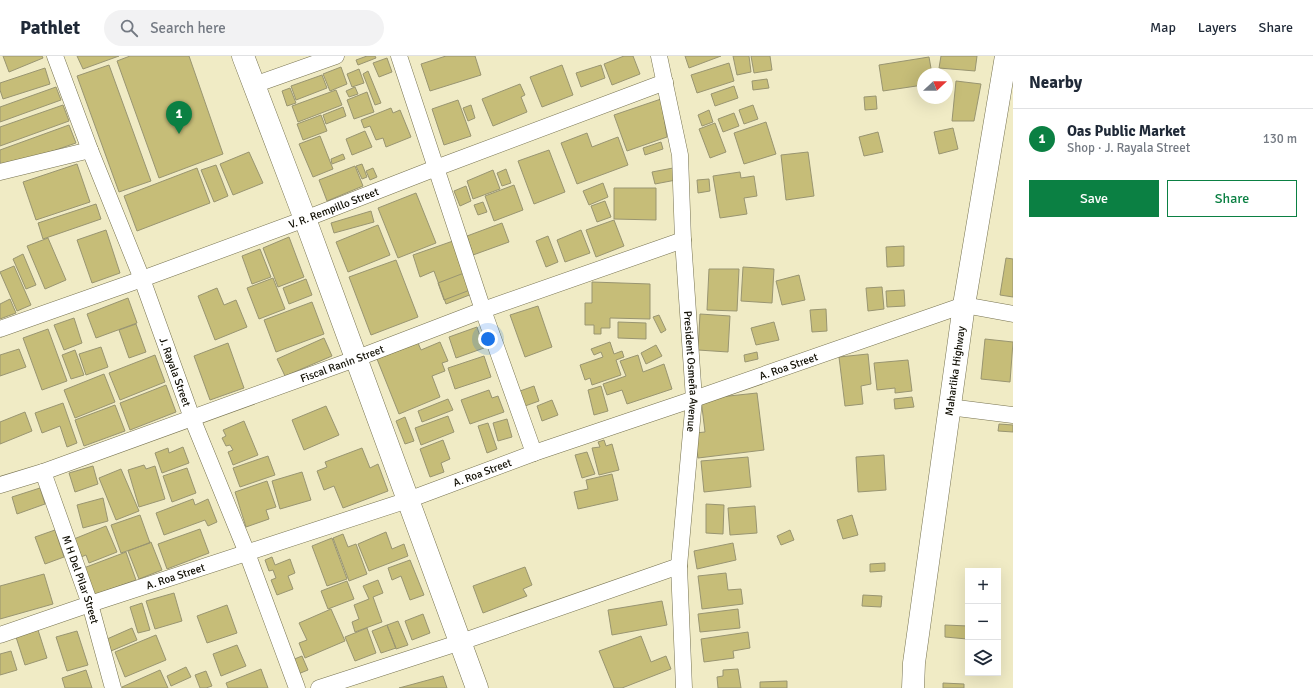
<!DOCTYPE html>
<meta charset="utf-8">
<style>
:root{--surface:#fff;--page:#f2f2f3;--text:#1f2937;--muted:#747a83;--line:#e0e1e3;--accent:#0b8043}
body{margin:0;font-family:Signika,sans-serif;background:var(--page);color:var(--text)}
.controls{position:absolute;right:12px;bottom:12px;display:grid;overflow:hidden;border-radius:0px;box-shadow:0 4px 16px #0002}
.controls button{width:36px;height:36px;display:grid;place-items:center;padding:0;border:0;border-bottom:1px solid var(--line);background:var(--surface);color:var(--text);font:20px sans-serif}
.compass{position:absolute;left:917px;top:12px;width:36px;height:36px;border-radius:50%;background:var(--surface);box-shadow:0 4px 16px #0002;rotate:68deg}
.you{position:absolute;left:488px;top:283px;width:14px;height:14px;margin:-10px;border:3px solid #fff;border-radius:50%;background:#1a73e8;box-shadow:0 0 0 6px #1a73e833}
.badge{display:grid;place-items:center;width:26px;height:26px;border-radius:50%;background:var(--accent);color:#fff;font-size:13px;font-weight:700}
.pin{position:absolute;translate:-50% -33px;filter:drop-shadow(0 1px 2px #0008)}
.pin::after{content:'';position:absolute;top:21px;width:14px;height:12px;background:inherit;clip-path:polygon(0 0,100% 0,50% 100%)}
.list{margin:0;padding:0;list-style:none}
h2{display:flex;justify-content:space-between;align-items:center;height:52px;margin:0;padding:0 16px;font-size:17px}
h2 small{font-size:13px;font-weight:400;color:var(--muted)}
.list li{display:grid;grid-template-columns:26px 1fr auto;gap:12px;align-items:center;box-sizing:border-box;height:60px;padding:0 16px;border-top:1px solid var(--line)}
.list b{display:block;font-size:15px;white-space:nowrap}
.list p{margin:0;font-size:13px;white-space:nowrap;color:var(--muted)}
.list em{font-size:13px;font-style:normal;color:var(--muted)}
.actions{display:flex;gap:8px;padding:12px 16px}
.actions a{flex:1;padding:9px 0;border:1px solid var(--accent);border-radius:0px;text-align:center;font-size:14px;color:var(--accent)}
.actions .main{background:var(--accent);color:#fff}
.icon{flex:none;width:22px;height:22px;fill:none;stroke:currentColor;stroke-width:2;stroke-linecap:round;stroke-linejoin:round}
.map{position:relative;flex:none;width:1013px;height:632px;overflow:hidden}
header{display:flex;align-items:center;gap:24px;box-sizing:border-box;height:56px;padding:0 20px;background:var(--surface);border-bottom:1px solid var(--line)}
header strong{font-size:19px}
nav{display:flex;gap:22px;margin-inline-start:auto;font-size:14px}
.search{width:280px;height:36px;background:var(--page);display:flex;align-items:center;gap:10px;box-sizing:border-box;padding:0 14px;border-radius:22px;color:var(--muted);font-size:15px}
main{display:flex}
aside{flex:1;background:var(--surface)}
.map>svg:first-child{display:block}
.building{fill:#c6bd78;stroke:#999571}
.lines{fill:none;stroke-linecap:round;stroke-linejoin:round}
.minor-casing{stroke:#767250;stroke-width:17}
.secondary-casing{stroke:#767250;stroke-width:23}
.trunk-casing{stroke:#767250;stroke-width:23}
.minor{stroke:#fff;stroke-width:16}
.secondary{stroke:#fff;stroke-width:22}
.trunk{stroke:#fff;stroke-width:22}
.labels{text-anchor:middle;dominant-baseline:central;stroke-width:3;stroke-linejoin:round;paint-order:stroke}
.street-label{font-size:11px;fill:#100e03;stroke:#fff}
</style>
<header>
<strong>Pathlet</strong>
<div class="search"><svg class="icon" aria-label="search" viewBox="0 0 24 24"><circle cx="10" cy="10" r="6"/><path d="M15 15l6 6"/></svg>Search here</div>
<nav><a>Map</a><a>Layers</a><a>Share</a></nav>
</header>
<main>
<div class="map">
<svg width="1013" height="632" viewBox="0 0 1013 632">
<rect width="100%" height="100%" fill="#f0ebc5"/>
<!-- building -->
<path class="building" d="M3,0H42L43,2L9,16Z
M77,0H119L83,13Z
M130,0H189L223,98L159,122L117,5Z
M367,0H375L376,2L358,9L356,4Z
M446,0H475L481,19L430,35L421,8Z
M624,0H633L640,18L612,29L604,8Z
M685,0H721L689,12Z
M733,0H749L751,16L737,19Z
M751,0H770L772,14L754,17Z
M941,0H977L975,15L939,12Z
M929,1L932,18H923V29L883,35L879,9Z
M387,2L392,16L379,21L373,7Z
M729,7L734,25L697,37L691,19Z
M109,9L151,125L119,136L77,20Z
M562,9L573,39L542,51L530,21Z
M601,9L605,22L581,31L576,17Z
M341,11L347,28L330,35L323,18Z
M45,12L50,28L3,43L0,34V27Z
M359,13L364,27L352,31L347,18Z
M368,15L381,47L375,49L363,18Z
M322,19L327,32L296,44L291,30Z
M767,23L769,32L753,34L752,25Z
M956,25L981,28L974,65H952Z
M520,28L525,39L521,41L527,56L493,70L482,43Z
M734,30L738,42L715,50L711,38Z
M56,31L61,44L0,66V51Z
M355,31L358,38L349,41L346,35Z
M290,32L296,47L287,50L282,35Z
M336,34L342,49L298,66L292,50Z
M367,36L374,56L354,63L347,44Z
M876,40L877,53L865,54L864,41Z
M661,43L667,81L627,95L614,59Z
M458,44L471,80L444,89L432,53Z
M63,49L69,65L0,90V71Z
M471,49L475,62L468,65L463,52Z
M753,49L758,63L744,68L739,54Z
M343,51L346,60L326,68L323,59Z
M391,52L393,57L400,54L411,81L386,91L383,82L376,84L370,70L364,72L361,64Z
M709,54L713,66L702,70L698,59Z
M734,57L739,70L723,76L718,63Z
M321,59L327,75L303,84L297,68Z
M766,66L776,98L744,108L734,77Z
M715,67L726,96L710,102L699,73Z
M69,69L76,87L3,112L0,105V94Z
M953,72L958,93L939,98L934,76Z
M365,75L372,91L352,99L346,83Z
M878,76L883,96L864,100L859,81Z
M587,77L592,91L618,81L628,109L577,128L561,87Z
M320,80L333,113L313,121L299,88Z
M661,86L663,93L645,99L643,92Z
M549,94L565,136L534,148L518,105Z
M249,96L263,127L233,139L220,108Z
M808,96L814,140L786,144L781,99Z
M343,98L345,103L332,108L331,103Z
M77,108L90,146L36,164L23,126Z
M362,108L367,121L362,123L356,110Z
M216,109L228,140L214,146L201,114Z
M355,110L363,130L327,145L319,124Z
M197,112L210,147L137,175L124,140Z
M373,112L377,121L370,124L366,115Z
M673,112L676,124L655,128L652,116Z
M506,113L511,127L502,130L497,117Z
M493,114L500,133L473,143L467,125Z
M740,116L741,122L754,120L757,140L744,142L747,158L720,162L713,120Z
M709,123L710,135L698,137L697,124Z
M603,127L608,141L589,149L583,135Z
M514,129L523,154L494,165L485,140Z
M466,130L471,145L460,150L454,135Z
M614,132H656V164L614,163Z
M416,137L436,187L398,202L378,152Z
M605,145L611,161L597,166L591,150Z
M483,146L487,156L478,159L474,149Z
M96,148L101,163L43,183L38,167Z
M371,155L374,166L334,177L331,167Z
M614,164L624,190L596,201L586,174Z
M502,167L509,186L473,199L467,180Z
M378,169L390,199L348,216L336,186Z
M106,174L120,217L92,227L77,184Z
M581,174L590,197L565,206L557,184Z
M548,180L558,206L546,211L536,185Z
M289,181L304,221L278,231L263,192Z
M48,182L66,224L45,233L27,190Z
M453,185L472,238L446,248L434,215L420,221L413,199Z
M904,190V210L887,211L886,191Z
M260,193L271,221L252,228L242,200Z
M23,198L36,229L26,233L13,203Z
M1006,202L1013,203V241L1000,239Z
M396,204L418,261L371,279L349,221Z
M14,210L31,249L17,255L0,216Z
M743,211L774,213L772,247L741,245Z
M709,213H739L737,255L707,254Z
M464,217L470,234L444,244L438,227Z
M799,219L805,244L782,249L776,225Z
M273,222L285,253L259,263L247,232Z
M306,223L312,239L289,248L283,232Z
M592,226L650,228V263L610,262V272H601V278H594V269H585V247H592Z
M882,231L884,253L868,255L866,232Z
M217,232L224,249L236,244L247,271L215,284L198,240Z
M904,234L905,250L887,251L886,235Z
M128,242L137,267L96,282L87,258Z
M10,243L16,257L0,263V248Z
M312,246L324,278L276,296L264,264Z
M538,250L552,291L525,301L510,259Z
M826,253L827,275L812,276L810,254Z
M700,258L730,260L728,296L698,294Z
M659,259L666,274L661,277L653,261Z
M74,262L82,287L64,294L54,269Z
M618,266L646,267V283L618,282Z
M774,266L779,284L756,289L751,272Z
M136,268L146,296L129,302L119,274Z
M477,271L484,292L456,302L449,281Z
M48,273L67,325L42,334L23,282Z
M324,282L332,300L285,320L277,303Z
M985,283L1013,286L1010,326L981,323Z
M440,286L448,305L442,307L445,315L432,320L440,341L399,358L377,303L418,287L421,294Z
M610,286L614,298L622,295L624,301L616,304L621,319L592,329L590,322L585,324L580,309L603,301L601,296L594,299L591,293Z
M228,287L244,332L210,344L194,300Z
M656,289L662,300L646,308L641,297Z
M101,291L108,311L86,319L79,298Z
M19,293L26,311L0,320V299Z
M75,294L84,319L71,323L62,299Z
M757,296L758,303L745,306L744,299Z
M868,298L871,328L861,330L863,348L845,350L839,301Z
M155,299L165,326L120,344L109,317Z
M638,299L643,316L664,308L672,333L627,348L622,334L607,339L603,328L626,320L620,305Z
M484,300L491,321L455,333L448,312Z
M908,304L912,335L895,337V332L877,334L874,307Z
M104,318L115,346L75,362L64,334Z
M166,329L176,356L130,374L120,347Z
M534,330L539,345L525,350L520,335Z
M601,330L608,355L594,359L588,334Z
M489,334L492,342L498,340L504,356L470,368L461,344Z
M757,337L764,394L698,402L695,377L705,376L701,343Z
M912,341L914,351L895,353L894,343Z
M448,343L453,354L422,366L418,355Z
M552,344L558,359L542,365L537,350Z
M63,347L77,387L67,391L60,370L42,377L35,357Z
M115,349L125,375L84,390L75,364Z
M326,350L339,379L304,394L292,364Z
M25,356L32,375L0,388V366Z
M448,360L454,376L421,389L415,372Z
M405,361L414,385L405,388L396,365Z
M507,363L512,381L498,385L493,367Z
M244,365L258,399L233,409L228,396L233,394L230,389L226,390L222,382L226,380L223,374Z
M488,367L497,393L487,397L478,370Z
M999,368L1013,369V376L998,375Z
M443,384L450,403L441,407L444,416L430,421L420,393Z
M604,384L606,390L612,388L619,414L599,419L592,392L600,391L598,386Z
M183,391L189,407L162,417L155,397L168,392L169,397Z
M362,392L370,412L378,408L388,435L343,452L334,430L324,434L317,415L327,411L325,406Z
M587,396L595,418L582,422L575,399Z
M884,399L886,434L858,436L856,401Z
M268,400L275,419L240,431L233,412Z
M748,401L751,431L704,436L701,405Z
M144,409L146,413L155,410L165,443L139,451L128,414Z
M93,410L98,428L75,436L69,417Z
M187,412L196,437L172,446L163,420Z
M121,413L139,455L116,464L99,422Z
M302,416L311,444L280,453L272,425Z
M612,418L618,444L578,453L574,436L588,433L586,424Z
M267,425L276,451L266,454L269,463L246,471L235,436Z
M40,432L45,448L17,458L12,441Z
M103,442L108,465L83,472L77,449Z
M193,443L195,449L208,443L217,466L208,470L205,464L164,479L156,457Z
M706,448L724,449L723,478L706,477Z
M755,450L757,477L730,479L728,452Z
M140,459L150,487L121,497L111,469Z
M852,459L858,479L843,483L837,464Z
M106,470L117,496L89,507L86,499L81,501L74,483Z
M200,473L209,497L167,513L158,488Z
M55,474L64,501L45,508L35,481Z
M790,474L794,484L781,489L777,480Z
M386,476L392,493L404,488L408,500L369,515L358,488Z
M343,478L348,491L356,488L367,518L349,525L333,482Z
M332,482L347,523L327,530L312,490Z
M151,486L162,514L139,523L128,495Z
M733,487L736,504L697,513L694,495Z
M126,496L136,524L91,540L81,513Z
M272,501L275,509L290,503L295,517L288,520L293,533L277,539L271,524L276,522L273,514L269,515L265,504Z
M410,504L424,539L410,544L401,520L392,524L388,512Z
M885,507V515L870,516V508Z
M525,511L532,529L523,533L527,540L483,557L473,530Z
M726,517L728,534L741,533L743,548L702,553L698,520Z
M44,518L53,548L0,563V530Z
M378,524L383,537L373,541L382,566L355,576L352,566L359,563L354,549L369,543L363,530Z
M347,525L354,543L328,553L321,535Z
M174,537L182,565L155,573L146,545Z
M863,539L882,540L881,551L862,550Z
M662,545L667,569L612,579L608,554Z
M142,547L150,574L138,577L130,551Z
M227,549L237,577L207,587L197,560Z
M331,553L345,585L305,602L299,587L307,584L299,567Z
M738,553L740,572L700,576L698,558Z
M423,558L430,577L412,584L405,565Z
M398,565L408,589L396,593L387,569Z
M387,569L396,592L381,597L372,575Z
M945,569L968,570L967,583L945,581Z
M132,572L137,584L111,595L107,583Z
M367,572L376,597L355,605L345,581Z
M38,574L47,602L25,609L16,581Z
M77,575L88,609L67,615L56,581Z
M748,576L750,592L733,595L734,602L704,606L701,583Z
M156,579L166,604L125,621L115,596Z
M641,580L651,606L666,600L671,613L622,632H614L599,595Z
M237,589L246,610L221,620L213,598Z
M11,595L17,614L0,619V598Z
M302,600L308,614L298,618L292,604Z
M186,611L191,621L171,630L167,620Z
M261,613L268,632H228L226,627Z
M738,613L741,632H718L717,621L723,620V614Z
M86,614L92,632H65L62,622Z
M160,614L168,632H123L122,631Z
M206,615L212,630L206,632H200L195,619Z
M443,620L447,632H399Z
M787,625V632H760V626Z
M943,627L964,628V632H943Z"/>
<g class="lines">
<!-- minor casing -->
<g class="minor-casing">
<g id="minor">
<path id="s1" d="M55,0L90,94L142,223L192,362L247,497L297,632"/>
<path d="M399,0L483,254L534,397"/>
<path id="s2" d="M659,0L680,99L683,184L694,343L679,510L684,632"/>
<path d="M254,29L336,0"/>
<path d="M0,116L90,94"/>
<path id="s3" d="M0,273L142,223L305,163L436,112L665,26"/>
<path d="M949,351L1013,359"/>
<path id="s4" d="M43,416L90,548L113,632"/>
<path id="s5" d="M0,429L43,416L355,303L483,254L683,184"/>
<path id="s6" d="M0,579L90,548L408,444L534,397L694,343L964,249L1013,258"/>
<path d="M319,632L461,586L679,510"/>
</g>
</g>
<!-- secondary casing -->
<g class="secondary-casing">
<path id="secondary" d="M243,0L305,163L477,632"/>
</g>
<!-- trunk casing -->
<g class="trunk-casing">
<g id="trunk">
<path id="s7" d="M913,632L914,607L964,249L1006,0"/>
</g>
</g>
<!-- minor -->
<use href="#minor" class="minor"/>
<!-- secondary -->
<use href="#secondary" class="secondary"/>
<!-- trunk -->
<use href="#trunk" class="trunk"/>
</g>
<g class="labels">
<!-- street labels -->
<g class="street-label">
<text stroke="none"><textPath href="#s3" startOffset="355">V. R. Rempillo Street</textPath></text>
<text stroke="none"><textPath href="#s5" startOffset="363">Fiscal Ranin Street</textPath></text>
<text stroke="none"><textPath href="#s6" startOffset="833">A. Roa Street</textPath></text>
<text stroke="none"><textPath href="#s2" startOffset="318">President Osmeña Avenue</textPath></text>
<text stroke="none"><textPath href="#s7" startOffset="320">Maharlika Highway</textPath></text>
<text stroke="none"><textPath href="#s1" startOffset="338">J. Rayala Street</textPath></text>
<text stroke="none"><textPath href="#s6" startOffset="509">A. Roa Street</textPath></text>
<text stroke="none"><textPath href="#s6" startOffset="185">A. Roa Street</textPath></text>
<text stroke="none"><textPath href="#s4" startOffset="114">M H Del Pilar Street</textPath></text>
</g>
</g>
</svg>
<div class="controls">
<button>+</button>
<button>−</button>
<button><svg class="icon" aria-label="layers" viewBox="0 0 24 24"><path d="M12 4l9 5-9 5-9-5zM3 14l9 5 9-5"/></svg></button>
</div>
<svg class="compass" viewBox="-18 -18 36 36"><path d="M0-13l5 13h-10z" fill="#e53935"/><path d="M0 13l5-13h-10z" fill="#747a83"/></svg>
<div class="you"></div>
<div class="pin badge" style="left:179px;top:78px">1</div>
</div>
<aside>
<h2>Nearby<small></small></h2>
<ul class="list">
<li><span class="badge">1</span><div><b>Oas Public Market</b><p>Shop · J. Rayala Street</p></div><em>130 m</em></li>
</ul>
<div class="actions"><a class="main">Save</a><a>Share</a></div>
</aside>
</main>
